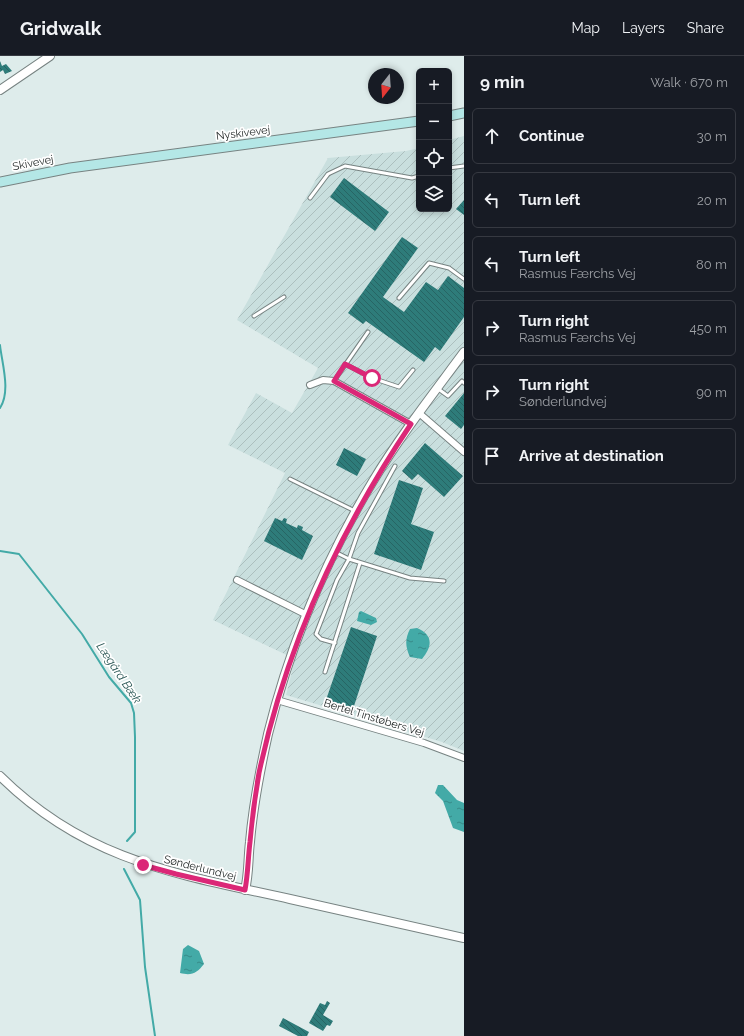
<!DOCTYPE html>
<meta charset="utf-8">
<style>
:root{--surface:#171b24;--page:#242831;--text:#f1f3f6;--muted:#9ea1a6;--line:#363941}
body{margin:0;font-family:Raleway,sans-serif;background:var(--page);color:var(--text)}
.controls{position:absolute;right:12px;top:12px;display:grid;overflow:hidden;border-radius:6px;box-shadow:0 2px 6px #0003}
.controls button{width:36px;height:36px;display:grid;place-items:center;padding:0;border:0;border-bottom:1px solid var(--line);background:var(--surface);color:var(--text);font:20px sans-serif}
.compass{position:absolute;left:368px;top:12px;width:36px;height:36px;border-radius:50%;background:var(--surface);box-shadow:0 2px 6px #0003;rotate:197deg}
.stop{position:absolute;width:12px;height:12px;margin:-9px;border:3px solid #db2777;border-radius:50%;background:#fff}
.stop.end{background:#db2777;border-color:#fff;box-shadow:0 1px 4px #0008}
.list{margin:0;padding:0;list-style:none}
h2{display:flex;justify-content:space-between;align-items:center;height:52px;margin:0;padding:0 16px;font-size:17px}
h2 small{font-size:13px;font-weight:400;color:var(--muted)}
.list li{display:grid;grid-template-columns:26px 1fr auto;gap:12px;align-items:center;box-sizing:border-box;height:56px;margin:0 8px 8px;padding:0 8px;border:1px solid var(--line);border-radius:6px}
.list b{display:block;font-size:15px;white-space:nowrap}
.list p{margin:0;font-size:13px;white-space:nowrap;color:var(--muted)}
.list em{font-size:13px;font-style:normal;color:var(--muted)}
.icon{flex:none;width:22px;height:22px;fill:none;stroke:currentColor;stroke-width:2;stroke-linecap:round;stroke-linejoin:round}
.map{position:relative;flex:none;width:464px;height:980px;overflow:hidden}
header{display:flex;align-items:center;gap:24px;box-sizing:border-box;height:56px;padding:0 20px;background:var(--surface);border-bottom:1px solid var(--line)}
header strong{font-size:19px}
nav{display:flex;gap:22px;margin-inline-start:auto;font-size:14px}
main{display:flex}
aside{flex:1;background:var(--surface)}
.map>svg:first-child{display:block}
.industrial{fill:url(#industrial-furrows)}
.water{fill:url(#water-ripples)}
.lines{fill:none;stroke-linecap:round;stroke-linejoin:round}
.stream{stroke:#43aaa7;stroke-width:2}
.building{fill:url(#building-back-hatch)}
.service-casing{stroke:#778382;stroke-width:5}
.minor-casing{stroke:#778382;stroke-width:8}
.tertiary-casing{stroke:#778382;stroke-width:10}
.secondary-casing{stroke:#778382;stroke-width:11}
.service{stroke:#fff;stroke-width:3}
.minor{stroke:#fff;stroke-width:6}
.tertiary{stroke:#fff;stroke-width:8}
.secondary{stroke:#b4e7e6;stroke-width:9}
.route{stroke:#db2777;stroke-width:5}
.labels{text-anchor:middle;dominant-baseline:central;stroke-width:3.5;stroke-linejoin:round;paint-order:stroke}
.street-label{font-size:11px;fill:#1e2423;stroke:#fff}
.water-label{font-size:12px;font-style:italic;fill:#295654;stroke:#fff}
</style>
<header>
<strong>Gridwalk</strong>
<nav><a>Map</a><a>Layers</a><a>Share</a></nav>
</header>
<main>
<div class="map">
<svg width="464" height="980" viewBox="0 0 464 980">
<defs>
<pattern id="industrial-furrows" width="10" height="10" patternUnits="userSpaceOnUse"><rect width="10" height="10" fill="#c9dfde"/><path d="M-1 1l2-2M0 10L10 0M9 11l2-2" fill="none" stroke="#acbfbe"/></pattern>
<pattern id="water-ripples" width="26" height="14" patternUnits="userSpaceOnUse"><rect width="26" height="14" fill="#43aaa7"/><path d="M2 4q2-2 4 0t4 0M15 11q2-2 4 0t4 0" fill="none" stroke="#378a88"/></pattern>
<pattern id="building-back-hatch" width="6" height="6" patternUnits="userSpaceOnUse"><rect width="6" height="6" fill="#2e7c7a"/><path d="M-1 5l2 2M0 0l6 6M5-1l2 2" fill="none" stroke="#276564"/></pattern>
</defs>
<rect width="100%" height="100%" fill="#deeceb"/>
<!-- industrial -->
<path class="industrial" d="M464,80V695L442,686L286,639L295,603L213,564L285,417L228,389L256,337L292,357L318,312L237,264L328,102L406,95L419,92V153H449V84Z"/>
<!-- water -->
<path class="water" d="M361,555L376,562L377,566L371,569L357,565L359,556Z
M417,572C434,579 432,591 422,603L410,601C405,590 405,583 410,573Z
M438,729H443L457,744L464,747V776L453,772L443,745L435,737Z
M188,889L199,895L204,908C197,917 192,920 180,917L183,893Z"/>
<g class="lines">
<!-- stream -->
<path class="stream" d="M0,289C2,308 11,335 0,352
M0,495L19,498L82,578L109,621L131,647L134,657L135,681V776L127,785
M124,813L140,844L145,911L155,980"/>
</g>
<!-- building -->
<path class="building" d="M0,5L2,10L6,8L12,15L5,18L3,14L0,16Z
M344,122L389,156L375,175L330,141Z
M464,144V159L456,153Z
M402,181L418,192L383,241L404,256L426,226L438,234L448,220L464,232V261L440,295L435,291L424,306L366,265L363,268L348,257Z
M464,337V369L461,373L445,360Z
M425,387L463,420L444,441L418,418L412,424L402,415Z
M344,392L366,403L357,420L336,409Z
M399,424L423,432L411,468L434,476L421,514L374,498Z
M275,462L282,465L284,462L287,463L286,467L297,472L298,469L303,471L302,474L313,480L302,504L264,485Z
M351,571L377,580L353,653L326,644Z
M327,945L330,947L323,959L333,965L330,970L327,969L323,975L309,967L320,947L325,949Z
M283,962L309,976L307,980H298L279,970Z"/>
<g class="lines">
<!-- service casing -->
<g class="service-casing">
<path id="service" d="M449,112L464,110
M310,142L328,118L345,110L412,122L419,120
M399,242L429,207L449,212L464,223
M254,260L284,241
M345,308L372,322L399,331L413,314
M334,325L368,276
M437,332L448,340L462,325L464,327
M290,423L355,455
M335,496L349,503L410,522L444,525
M335,587L321,583L316,578L337,524L349,503L358,477L395,410
M325,616L360,507"/>
</g>
<!-- minor casing -->
<g class="minor-casing">
<path id="minor" d="M310,329L323,324L334,325L411,368
M419,357L464,396
M237,524L307,559
M277,644L424,687L464,702"/>
</g>
<!-- tertiary casing -->
<g class="tertiary-casing">
<path id="tertiary" d="M0,34L50,0
M0,720C86,805 177,818 290,843C348,856 406,869 464,882
M245,834C249,818 248,802 250,786C253,750 260,714 268,678C290,589 326,503 373,425C400,380 433,338 464,296"/>
</g>
<!-- secondary casing -->
<g class="secondary-casing">
<path id="secondary" d="M449,60L464,57
M0,126L70,112L419,65"/>
</g>
<!-- service -->
<use href="#service" class="service"/>
<!-- minor -->
<use href="#minor" class="minor"/>
<!-- tertiary -->
<use href="#tertiary" class="tertiary"/>
<!-- secondary -->
<use href="#secondary" class="secondary"/>
</g>
<g class="lines">
<!-- route -->
<path class="route" d="M143,809L176,818L245,834C248,818 248,802 250,786C252,763 255,740 259,717C286,590 339,475 411,368L334,325L345,308L372,322"/>
</g>
<g class="labels">
<!-- street labels -->
<g class="street-label">
<text transform="translate(243 77) rotate(-7)">Nyskivevej</text>
<text transform="translate(33 107) rotate(-11)">Skivevej</text>
<text transform="translate(374 662) rotate(17)">Bertel Tinstøbers Vej</text>
<text transform="translate(200 812) rotate(14)">Sønderlundvej</text>
</g>
<!-- water labels -->
<g class="water-label">
<text transform="translate(119 617) rotate(56)">Lægård Bæk</text>
</g>
</g>
</svg>
<div class="controls">
<button>+</button>
<button>−</button>
<button><svg class="icon" aria-label="locate" viewBox="0 0 24 24"><circle cx="12" cy="12" r="6"/><path d="M12 2v4M12 18v4M2 12h4M18 12h4"/></svg></button>
<button><svg class="icon" aria-label="layers" viewBox="0 0 24 24"><path d="M12 4l9 5-9 5-9-5zM3 14l9 5 9-5"/></svg></button>
</div>
<svg class="compass" viewBox="-18 -18 36 36"><path d="M0-13l5 13h-10z" fill="#e53935"/><path d="M0 13l5-13h-10z" fill="#9ea1a6"/></svg>
<div class="stop" style="left:372px;top:322px"></div>
<div class="stop end" style="left:143px;top:809px"></div>
</div>
<aside>
<h2>9 min<small>Walk · 670 m</small></h2>
<ul class="list">
<li><svg class="icon" aria-label="ahead" viewBox="0 0 24 24"><path d="M12 20V5M6 11l6-6 6 6"/></svg><div><b>Continue</b></div><em>30 m</em></li>
<li><svg class="icon" aria-label="left" viewBox="0 0 24 24"><path d="M17 20v-9H6M10 6l-5 5 5 5"/></svg><div><b>Turn left</b></div><em>20 m</em></li>
<li><svg class="icon" aria-label="left" viewBox="0 0 24 24"><path d="M17 20v-9H6M10 6l-5 5 5 5"/></svg><div><b>Turn left</b><p>Rasmus Færchs Vej</p></div><em>80 m</em></li>
<li><svg class="icon" aria-label="right" viewBox="0 0 24 24"><path d="M7 20v-9h11M14 6l5 5-5 5"/></svg><div><b>Turn right</b><p>Rasmus Færchs Vej</p></div><em>450 m</em></li>
<li><svg class="icon" aria-label="right" viewBox="0 0 24 24"><path d="M7 20v-9h11M14 6l5 5-5 5"/></svg><div><b>Turn right</b><p>Sønderlundvej</p></div><em>90 m</em></li>
<li><svg class="icon" aria-label="arrive" viewBox="0 0 24 24"><path d="M6 21V4h12l-3 4 3 4H6"/></svg><div><b>Arrive at destination</b></div></li>
</ul>
</aside>
</main>
